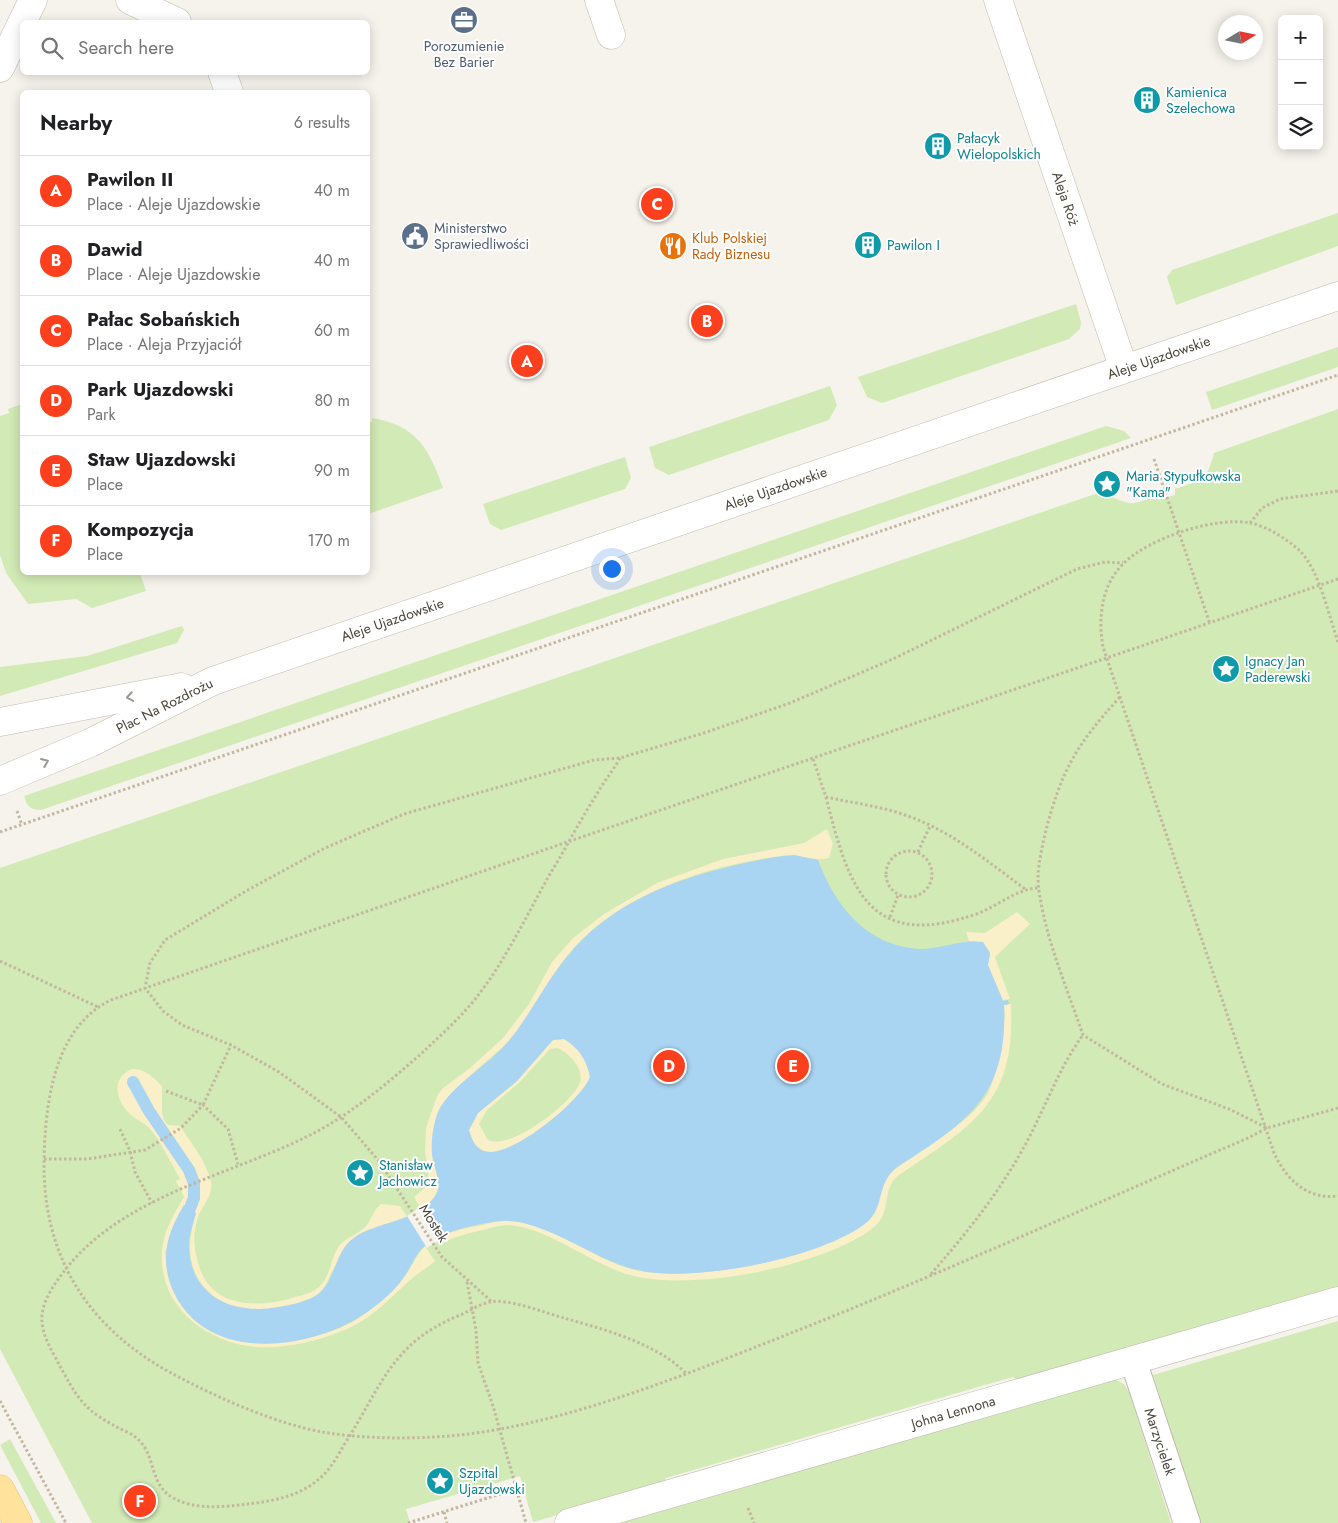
<!DOCTYPE html>
<meta charset="utf-8">
<style>
:root{--surface:#fff;--page:#f2f2f2;--text:#202124;--muted:#757577;--line:#e0e0e0;--accent:#fc3f1d}
body{margin:0;font-family:Jost,sans-serif;background:var(--page);color:var(--text)}
.controls{position:absolute;right:15px;top:15px;display:grid;overflow:hidden;border-radius:8px;box-shadow:0 2px 12px #0003}
.controls button{width:45px;height:45px;display:grid;place-items:center;padding:0;border:0;border-bottom:1px solid var(--line);background:var(--surface);color:var(--text);font:25px sans-serif}
.compass{position:absolute;left:1218px;top:15px;width:45px;height:45px;border-radius:50%;background:var(--surface);box-shadow:0 2px 12px #0003;rotate:80deg}
.you{position:absolute;left:611px;top:568px;width:18px;height:18px;margin:-12px;border:4px solid #fff;border-radius:50%;background:#1a73e8;box-shadow:0 0 0 8px #1a73e833}
.badge{display:grid;place-items:center;width:32px;height:32px;border-radius:50%;background:var(--accent);color:#fff;font-size:16px;font-weight:700}
.pin{position:absolute;translate:-50% -50%;border:2px solid #fff;box-shadow:0 1px 5px #0006}
.list{margin:0;padding:0;list-style:none}
h2{display:flex;justify-content:space-between;align-items:center;height:65px;margin:0;padding:0 20px;font-size:21px}
h2 small{font-size:16px;font-weight:400;color:var(--muted)}
.list li{display:grid;grid-template-columns:32px 1fr auto;gap:15px;align-items:center;box-sizing:border-box;height:70px;padding:0 20px;border-top:1px solid var(--line)}
.list b{display:block;font-size:19px;white-space:nowrap}
.list p{margin:0;font-size:16px;white-space:nowrap;color:var(--muted)}
.list em{font-size:16px;font-style:normal;color:var(--muted)}
.icon{flex:none;width:28px;height:28px;fill:none;stroke:currentColor;stroke-width:2;stroke-linecap:round;stroke-linejoin:round}
.map{position:relative;flex:none;width:1338px;height:1523px;overflow:hidden}
.search{position:absolute;background:var(--surface);box-shadow:0 2px 12px #0003;left:20px;top:20px;width:350px;height:55px;display:flex;align-items:center;gap:12px;box-sizing:border-box;padding:0 18px;border-radius:8px;color:var(--muted);font-size:19px}
.panel{position:absolute;background:var(--surface);box-shadow:0 2px 12px #0003;left:20px;top:90px;width:350px;height:485px;border-radius:8px}
.map>svg:first-child{display:block}
.green{fill:#d2eab5}
.sand{fill:#f9efc9;fill-rule:evenodd}
.water{fill:#a9d4f2;fill-rule:evenodd}
.pier{fill:#f6f3ec}
.lines{fill:none;stroke-linecap:round;stroke-linejoin:round}
.stream{stroke:#a9d4f2;stroke-width:12}
.pedestrian-casing{stroke:#c2bbae;stroke-width:28}
.minor-casing{stroke:#c2bbae;stroke-width:29}
.tertiary-casing{stroke:#c2bbae;stroke-width:29}
.primary-casing{stroke:#e6c16a;stroke-width:29}
.path{stroke:#c4b79f;stroke-width:3;stroke-dasharray:2.5 2.5;stroke-linecap:butt}
.pedestrian{stroke:#fff;stroke-width:26}
.minor{stroke:#fff;stroke-width:28}
.tertiary{stroke:#fff;stroke-width:28}
.primary{stroke:#ffe39c;stroke-width:28}
.oneway{stroke:#9c9892}
.labels{text-anchor:middle;dominant-baseline:central;stroke-width:4;stroke-linejoin:round;paint-order:stroke}
.service-label{font-size:14px;fill:#4e5e75;stroke:#fff}
.culture-label{font-size:14px;fill:#0d838f;stroke:#fff;text-anchor:start}
.street-label{font-size:14px;fill:#4b4439;stroke:#fff}
.food-label{font-size:14px;fill:#c56008;stroke:#fff;text-anchor:start}
</style>
<div class="map">
<svg width="1338" height="1523" viewBox="0 0 1338 1523">
<rect width="100%" height="100%" fill="#f6f3ec"/>
<!-- green -->
<path class="green" d="M1338,213V246L1176,305L1167,277L1172,270Z
M1076,304L1081,322L1080,329L1069,339L882,403L867,397L858,377Z
M1338,347V367L1212,410L1206,392Z
M830,386L837,405L829,420L669,475L655,468L649,447Z
M22,404V572L140,573L146,591L92,608L76,599L28,604L6,573L0,555V416L9,413L8,409Z
M1338,409V1290L1019,1382L1013,1377L978,1387L666,1478L663,1485L533,1522L520,1476L406,1509L410,1523H92L0,1349V868L1098,493C1109,494 1115,499 1125,502C1135,506 1147,499 1156,495L1158,500L1175,495V489C1202,479 1206,483 1214,453Z
M372,418C416,425 429,448 443,488L368,514V422H372Z
M1106,426L1124,431L1131,438L41,810C30,810 27,806 24,796Z
M625,457L631,478L625,489L501,530L490,524L483,504Z
M182,626L184,630L177,643L0,696V667L87,656Z
M1338,1321V1523H1200L1153,1375Z
M1114,1379L1124,1384L1129,1392L1171,1523H609Z
M10,1439L56,1523H41L0,1445Z"/>
<!-- sand -->
<path class="sand" d="M827,829L833,844L829,858C813,862 798,853 781,856C705,866 615,895 566,957C546,983 532,1013 511,1038C493,1059 441,1094 436,1117C434,1127 433,1156 435,1166C436,1174 439,1180 439,1188L432,1201L421,1209L414,1197L426,1187L429,1180L425,1152L426,1128L437,1096L442,1089L470,1068L503,1038L529,1004L552,962L573,938L604,914L657,883L723,859L804,843Z
M1017,912L1030,924L995,957L1010,999L1003,1000L988,965L990,953L983,942L969,941L966,932L985,933Z
M1011,1004C1016,1103 973,1125 899,1175C883,1186 890,1208 879,1222C873,1229 862,1236 854,1240C800,1269 694,1290 634,1276C592,1266 549,1227 508,1225C499,1225 488,1229 478,1231C466,1234 454,1237 443,1243L439,1238C451,1231 465,1228 478,1226C487,1224 496,1221 504,1221C549,1220 592,1260 635,1270C693,1283 816,1259 864,1224C882,1211 875,1185 891,1172C918,1150 980,1119 991,1086C999,1065 1000,1039 1005,1016L1004,1005Z
M564,1039C578,1047 587,1060 590,1077C582,1100 510,1160 484,1151C475,1148 471,1138 469,1130L478,1113L517,1081L553,1040ZM558,1048C570,1054 586,1070 579,1085C570,1104 510,1151 488,1140L479,1124L487,1110L519,1083L550,1049Z
M132,1069C144,1068 153,1077 162,1086V1112L164,1120L168,1125L180,1126C191,1143 207,1162 211,1182C214,1194 202,1206 198,1217C192,1236 194,1251 200,1269C214,1309 262,1308 295,1297C303,1295 313,1293 319,1287C331,1276 330,1259 339,1246C346,1237 359,1234 366,1226C372,1219 373,1210 381,1204L400,1206L408,1218C398,1221 384,1223 375,1229C364,1236 345,1255 336,1265C329,1274 328,1286 318,1294C300,1308 255,1313 233,1307C223,1305 215,1298 208,1291C185,1269 188,1241 196,1213L165,1252C174,1329 231,1355 302,1339C322,1335 342,1329 359,1318C375,1307 392,1292 404,1277C412,1267 416,1255 425,1246L435,1261C426,1269 416,1274 408,1282C387,1301 369,1321 342,1331C310,1344 268,1353 234,1343C185,1329 151,1287 165,1235C169,1222 177,1209 184,1197L176,1181L180,1179C171,1164 161,1141 150,1129C145,1123 137,1120 131,1115C116,1102 110,1078 132,1069Z"/>
<!-- water -->
<path class="water" d="M794,855L818,860C835,906 866,945 918,949C935,950 951,943 967,942C972,941 977,942 983,942L990,953L988,965L1003,1001L1008,1000L1009,1004L1004,1005C1008,1095 969,1121 899,1166C875,1182 886,1207 866,1223C822,1257 712,1278 657,1273C642,1272 627,1268 613,1262C584,1250 532,1217 501,1221C476,1224 445,1230 425,1246C416,1253 412,1265 406,1274C398,1287 386,1298 374,1307C318,1351 203,1368 171,1286C160,1255 168,1232 184,1205L196,1213C193,1225 188,1236 189,1248C191,1298 235,1315 278,1307C290,1305 306,1302 317,1295C335,1282 334,1256 350,1241C371,1222 407,1225 431,1201C446,1187 434,1171 432,1154C431,1139 433,1124 439,1110C451,1086 488,1065 507,1043C530,1016 544,984 567,957C609,904 672,880 736,865C755,861 775,856 794,855ZM564,1039C578,1047 587,1060 590,1077C582,1100 510,1160 484,1151C475,1148 471,1138 469,1130L478,1113L517,1081L553,1040Z"/>
<!-- pier -->
<path class="pier" d="M420,1207L440,1240L427,1248L407,1216Z"/>
<g class="lines">
<!-- stream -->
<path class="stream" d="M133,1082L149,1111L189,1170L194,1183V1198L184,1223"/>
<!-- pedestrian casing -->
<g class="pedestrian-casing">
<g id="pedestrian">
<path id="s1" d="M1133,1360L1187,1523"/>
</g>
</g>
<!-- minor casing -->
<g class="minor-casing">
<g id="minor">
<path d="M130,0L177,22"/>
<path d="M599,0L611,35"/>
<path id="s2" d="M998,0L1124,369"/>
<path d="M0,68L33,0"/>
<path d="M222,72L229,92"/>
<path id="s3" d="M569,1523L1338,1301"/>
</g>
</g>
<!-- tertiary casing -->
<g class="tertiary-casing">
<g id="tertiary">
<path d="M0,722L182,687"/>
<path id="s4" d="M0,781L90,743L213,681L1338,296"/>
</g>
</g>
<!-- primary casing -->
<g class="primary-casing">
<path id="primary" d="M0,1489L18,1523"/>
</g>
<!-- path -->
<path class="path" d="M1154,459L1210,624
M1250,523L1262,508L1280,499L1338,491
M1338,579L570,841L111,1000C53,1028 45,1105 44,1162C43,1258 89,1329 173,1374C216,1397 274,1423 322,1432C357,1438 398,1439 434,1437C542,1432 669,1381 771,1341C932,1278 1089,1206 1248,1138L1267,1128L1338,1108
M1338,642C1329,616 1319,570 1300,551C1287,539 1268,527 1251,523C1216,516 1149,538 1124,563C1101,585 1098,618 1103,647L1274,1153C1286,1179 1307,1200 1338,1196
M1120,697C1076,745 1061,771 1045,834C1041,853 1036,872 1039,891C1046,940 1067,988 1083,1035L1162,1084L1229,1109L1267,1128
M620,758C613,771 604,781 597,794C580,820 566,848 550,874C526,916 506,960 476,998C460,1018 441,1035 423,1052C389,1082 354,1112 314,1133C227,1178 112,1196 55,1284C49,1293 43,1304 42,1315C41,1330 47,1342 54,1355C78,1399 81,1410 127,1432C165,1450 139,1492 189,1504C209,1509 229,1506 248,1504C273,1501 300,1496 319,1479C330,1470 337,1457 344,1445C381,1388 390,1344 458,1316C468,1312 479,1304 490,1302C508,1298 545,1313 564,1318C595,1327 630,1336 659,1353C669,1358 678,1366 686,1373
M813,759L826,797C852,803 880,806 905,815C950,830 987,861 1025,889
M826,797C849,888 868,953 979,913C999,905 1017,889 1038,888
M17,811L22,825
M0,832L1338,375
M886 874a23 23 0 1 1 46 0a23 23 0 1 1-46 0Z
M918,852L930,826
M890,917L898,895
M0,961L98,1007
M166,1091L203,1105L231,1045
M120,1129L130,1151L135,1172L152,1203
M44,1159H87L145,1150L181,1128L203,1105L228,1129L238,1164
M931,1274C964,1236 995,1198 1020,1154C1043,1115 1056,1072 1083,1035
M467,1282L476,1330L478,1363L493,1406L526,1523
M491,1301L442,1257L378,1160L341,1117L279,1072L231,1045L182,1025L163,1011L145,988L150,963L165,940L246,891L325,848L404,814L594,760L620,758L704,733L790,703L893,659L1077,569L1105,562L1123,563
M0,1401L66,1523
M748,1508L754,1523
M444,1512L447,1523
M408,1523L516,1489"/>
<!-- pedestrian -->
<use href="#pedestrian" class="pedestrian"/>
<!-- minor -->
<use href="#minor" class="minor"/>
<!-- tertiary -->
<use href="#tertiary" class="tertiary"/>
<!-- primary -->
<use href="#primary" class="primary"/>
</g>
<!-- one-way arrows -->
<defs><path id="oneway-chevron" d="M-2-3.5L2.5 0L-2 3.5" fill="none" stroke-width="1.6" stroke-linecap="round" stroke-linejoin="round" transform="scale(1.25)"/></defs>
<g class="oneway">
<use href="#oneway-chevron" transform="translate(130 697) rotate(170)"/>
<use href="#oneway-chevron" transform="translate(45 762) rotate(-23)"/>
</g>
<!-- icons -->
<defs>
<g id="office-disc" transform="scale(1.4375)"><circle r="9.5" fill="#5c6f8a" stroke="#fff"/><path d="M-6-3h4V-5.5h4V-3h4V5H-6ZM-1-4.5V-3h2v-1.5ZM-6 0V1H6V0Z" fill="#fff"/></g>
<g id="building-disc" transform="scale(1.4375)"><circle r="9.5" fill="#0f9aa8" stroke="#fff"/><path d="M-4-6H4V6H1V3H-1V6H-4ZM-2.5-4.3h1.7v1.8h-1.7ZM.8-4.3h1.7v1.8H.8ZM-2.5-1h1.7V.8h-1.7ZM.8-1h1.7V.8H.8Z" fill="#fff"/></g>
<g id="civic-disc" transform="scale(1.4375)"><circle r="9.5" fill="#5c6f8a" stroke="#fff"/><path d="M-.6-6.5H3V-4.5H.6V-3L4-1V1h2V6H-6V1h2V-1L-.6-3ZM-1.2 2.5V6h2.4V2.5Z" fill="#fff"/></g>
<g id="restaurant-disc" transform="scale(1.4375)"><circle r="9.5" fill="#e8710a" stroke="#fff"/><path d="M-5-6h1v4h1v-4h1v4h1v-4h1v5L-1.5 .5V6h-2V.5L-5-1ZM5-6V6H3V1.5H1.5Q1.5-4 5-6Z" fill="#fff"/></g>
<g id="sight-disc" transform="scale(1.4375)"><circle r="9.5" fill="#0f9aa8" stroke="#fff"/><path d="M0-6L1.8-2.2L6-1.7L2.9 1.2L3.7 5.4L0 3.3L-3.7 5.4L-2.9 1.2L-6-1.7L-1.8-2.2Z" fill="#fff"/></g>
</defs>
<g fill-rule="evenodd">
<use href="#office-disc" x="464" y="20"/>
<use href="#building-disc" x="1147" y="100"/>
<use href="#building-disc" x="938" y="146"/>
<use href="#civic-disc" x="415" y="236"/>
<use href="#building-disc" x="868" y="245"/>
<use href="#restaurant-disc" x="673" y="246"/>
<use href="#sight-disc" x="1107" y="484"/>
<use href="#sight-disc" x="1226" y="669"/>
<use href="#sight-disc" x="360" y="1173"/>
<use href="#sight-disc" x="440" y="1481"/>
</g>
<g class="labels">
<!-- service labels -->
<g class="service-label">
<text x="464" y="46">Porozumienie<tspan x="464" dy="16">Bez Barier</tspan></text>
<text x="434" y="228" text-anchor="start">Ministerstwo<tspan x="434" dy="16">Sprawiedliwości</tspan></text>
</g>
<!-- culture labels -->
<g class="culture-label">
<text x="1166" y="92">Kamienica<tspan x="1166" dy="16">Szelechowa</tspan></text>
<text x="957" y="138">Pałacyk<tspan x="957" dy="16">Wielopolskich</tspan></text>
<text x="887" y="245">Pawilon I</text>
<text x="1126" y="476">Maria Stypułkowska<tspan x="1126" dy="16">"Kama"</tspan></text>
<text x="1245" y="661">Ignacy Jan<tspan x="1245" dy="16">Paderewski</tspan></text>
<text x="379" y="1165">Stanisław<tspan x="379" dy="16">Jachowicz</tspan></text>
<text x="459" y="1473">Szpital<tspan x="459" dy="16">Ujazdowski</tspan></text>
</g>
<!-- street labels -->
<g class="street-label">
<text stroke="none"><textPath href="#s2" startOffset="210">Aleja Róż</textPath></text>
<text stroke="none"><textPath href="#s4" startOffset="1235">Aleje Ujazdowskie</textPath></text>
<text stroke="none"><textPath href="#s4" startOffset="830">Aleje Ujazdowskie</textPath></text>
<text stroke="none"><textPath href="#s4" startOffset="425">Aleje Ujazdowskie</textPath></text>
<text stroke="none"><textPath href="#s4" startOffset="181">Plac Na Rozdrożu</textPath></text>
<text transform="translate(434 1223) rotate(58)">Mostek</text>
<text stroke="none"><textPath href="#s3" startOffset="400">Johna Lennona</textPath></text>
<text stroke="none"><textPath href="#s1" startOffset="86">Marzycielek</textPath></text>
</g>
<!-- food labels -->
<g class="food-label">
<text x="692" y="238">Klub Polskiej<tspan x="692" dy="16">Rady Biznesu</tspan></text>
</g>
</g>
</svg>
<div class="controls">
<button>+</button>
<button>−</button>
<button><svg class="icon" aria-label="layers" viewBox="0 0 24 24"><path d="M12 4l9 5-9 5-9-5zM3 14l9 5 9-5"/></svg></button>
</div>
<svg class="compass" viewBox="-18 -18 36 36"><path d="M0-13l5 13h-10z" fill="#e53935"/><path d="M0 13l5-13h-10z" fill="#757577"/></svg>
<div class="you"></div>
<div class="pin badge" style="left:527px;top:361px">A</div>
<div class="pin badge" style="left:707px;top:321px">B</div>
<div class="pin badge" style="left:657px;top:204px">C</div>
<div class="pin badge" style="left:669px;top:1066px">D</div>
<div class="pin badge" style="left:793px;top:1066px">E</div>
<div class="pin badge" style="left:140px;top:1501px">F</div>
<div class="search"><svg class="icon" aria-label="search" viewBox="0 0 24 24"><circle cx="10" cy="10" r="6"/><path d="M15 15l6 6"/></svg>Search here</div>
<section class="panel">
<h2>Nearby<small>6 results</small></h2>
<ul class="list">
<li><span class="badge">A</span><div><b>Pawilon II</b><p>Place · Aleje Ujazdowskie</p></div><em>40 m</em></li>
<li><span class="badge">B</span><div><b>Dawid</b><p>Place · Aleje Ujazdowskie</p></div><em>40 m</em></li>
<li><span class="badge">C</span><div><b>Pałac Sobańskich</b><p>Place · Aleja Przyjaciół</p></div><em>60 m</em></li>
<li><span class="badge">D</span><div><b>Park Ujazdowski</b><p>Park</p></div><em>80 m</em></li>
<li><span class="badge">E</span><div><b>Staw Ujazdowski</b><p>Place</p></div><em>90 m</em></li>
<li><span class="badge">F</span><div><b>Kompozycja</b><p>Place</p></div><em>170 m</em></li>
</ul>
</section>
</div>
